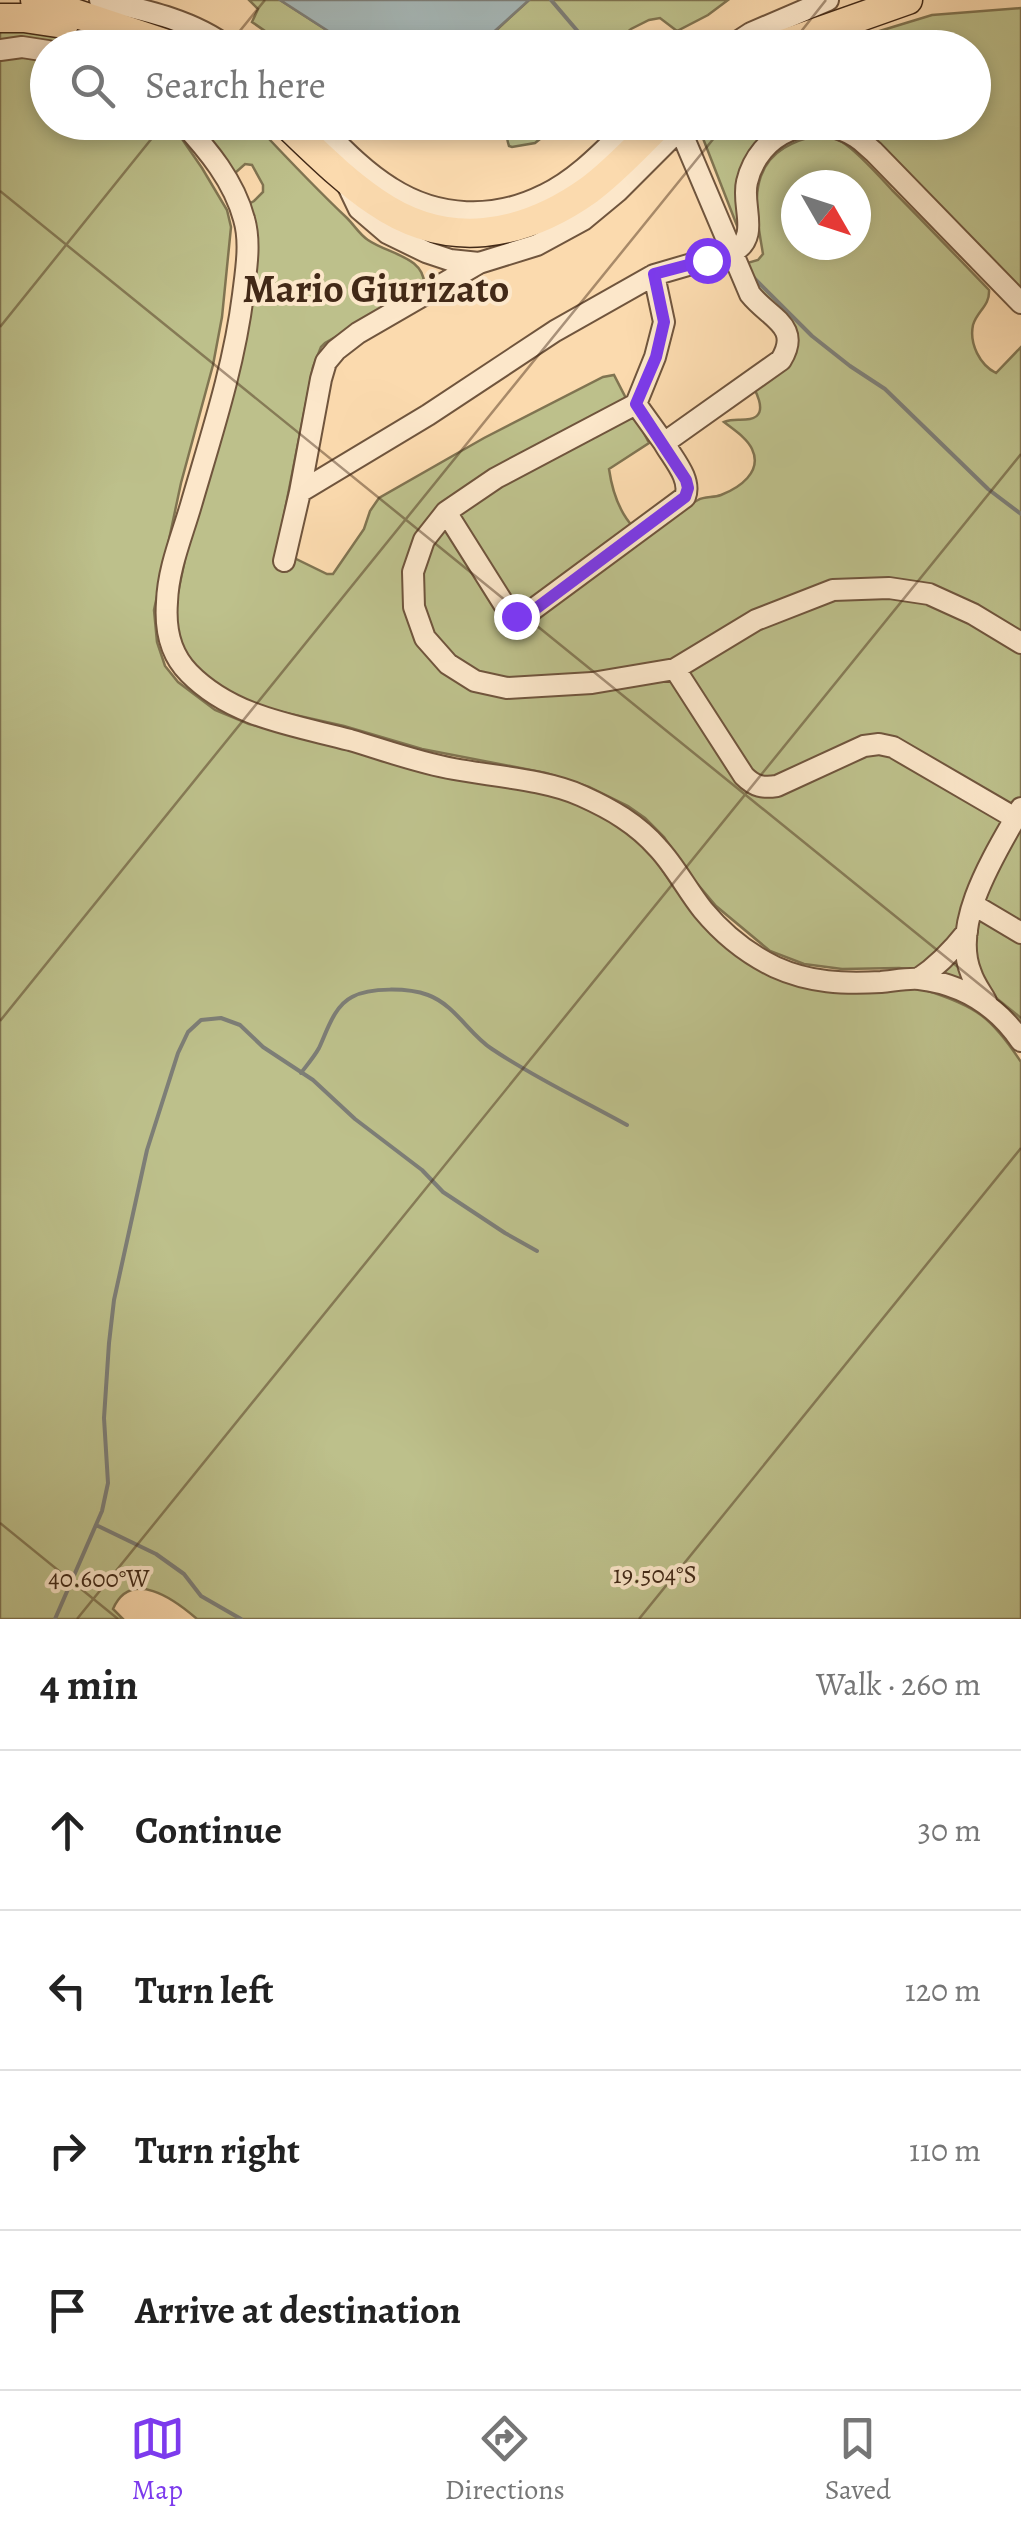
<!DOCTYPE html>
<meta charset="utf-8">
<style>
:root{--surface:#fff;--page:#f6f6f6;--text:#222;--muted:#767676;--line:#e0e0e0;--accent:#7c3aed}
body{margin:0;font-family:Alegreya,serif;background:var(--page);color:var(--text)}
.compass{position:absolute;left:781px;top:170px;width:90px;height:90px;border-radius:50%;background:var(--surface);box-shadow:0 5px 15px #0003;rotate:129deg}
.stop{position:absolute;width:30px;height:30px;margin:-22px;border:8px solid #7c3aed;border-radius:50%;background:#fff}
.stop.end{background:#7c3aed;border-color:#fff;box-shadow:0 2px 10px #0008}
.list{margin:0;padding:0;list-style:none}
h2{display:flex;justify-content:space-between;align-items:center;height:130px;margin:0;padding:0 40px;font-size:42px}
h2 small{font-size:32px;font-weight:400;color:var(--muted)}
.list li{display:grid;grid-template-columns:65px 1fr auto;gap:30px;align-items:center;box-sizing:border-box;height:160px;padding:0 40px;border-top:2px solid var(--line)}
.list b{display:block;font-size:38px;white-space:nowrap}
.list em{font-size:32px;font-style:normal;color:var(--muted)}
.icon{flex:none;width:55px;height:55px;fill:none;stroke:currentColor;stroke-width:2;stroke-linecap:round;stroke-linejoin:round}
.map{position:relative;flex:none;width:1021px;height:1619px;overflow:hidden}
.search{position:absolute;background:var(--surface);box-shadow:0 5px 15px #0003;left:30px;right:30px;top:30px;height:110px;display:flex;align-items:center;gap:25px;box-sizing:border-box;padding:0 35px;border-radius:55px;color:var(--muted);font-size:38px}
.sheet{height:770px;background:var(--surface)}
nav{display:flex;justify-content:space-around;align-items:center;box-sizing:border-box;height:140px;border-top:2px solid var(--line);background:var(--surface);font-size:28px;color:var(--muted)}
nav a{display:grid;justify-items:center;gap:5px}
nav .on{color:var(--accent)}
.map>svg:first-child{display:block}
.green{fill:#bdc08b;stroke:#807451;stroke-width:2.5;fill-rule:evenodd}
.water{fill:#a5b7b7;stroke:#7d7e77;stroke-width:2.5}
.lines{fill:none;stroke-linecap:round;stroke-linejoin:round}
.stream{stroke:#7d7e77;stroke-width:4}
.minor-casing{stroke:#70553d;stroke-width:24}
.highway-casing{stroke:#422917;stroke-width:31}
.minor{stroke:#fce7ca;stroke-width:20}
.highway{stroke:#fbdaae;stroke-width:28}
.route{stroke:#7c3aed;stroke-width:12}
.ticks{fill:none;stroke:#422917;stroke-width:2.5;stroke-opacity:0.45}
.labels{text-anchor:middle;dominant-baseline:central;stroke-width:8;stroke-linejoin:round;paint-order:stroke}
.district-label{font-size:40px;font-weight:bold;fill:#422917;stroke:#fce7ca}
.ticks-label{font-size:25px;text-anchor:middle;fill:#422917;stroke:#fce7ca;stroke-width:8;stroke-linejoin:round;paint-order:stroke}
</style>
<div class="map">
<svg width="1021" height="1619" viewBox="0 0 1021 1619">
<rect width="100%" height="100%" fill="#fbdaae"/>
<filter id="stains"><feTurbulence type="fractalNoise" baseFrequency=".002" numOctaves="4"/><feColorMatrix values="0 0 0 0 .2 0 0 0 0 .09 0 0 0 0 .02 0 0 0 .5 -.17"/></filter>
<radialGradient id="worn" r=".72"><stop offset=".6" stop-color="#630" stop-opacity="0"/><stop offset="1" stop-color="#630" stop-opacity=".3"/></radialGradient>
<!-- green -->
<path class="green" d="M249,0H280L353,47H288L252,22L258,9Z
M529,0H728L708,15L677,31L660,18L649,20L631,29L609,47L477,48Z
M1021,8V294L829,123L974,122V48L839,47L873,33L932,15Z
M0,24H51L137,47H82L32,39L0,41Z
M29,54L47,58L48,122L171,123L202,168L227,210L231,227L222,317L213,365L181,483L154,610L157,642L165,666L178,682L215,710L249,724L541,792L582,805L618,823L649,850L673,886L702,920L746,959L925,990C977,1006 992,1018 1021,1062V1619H197C174,1599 131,1568 113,1609L123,1619H0V58Z
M189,123H254C284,155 314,187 347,218C354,225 360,235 368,240C388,254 426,257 424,286L325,343L321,347L313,367L283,520L284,553L327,574H333L364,529L370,511L379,498L484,438L603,377L614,375L649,443L609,469C612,490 619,512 634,528L653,532C667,522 682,508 698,500C705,496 713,498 721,495C739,488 763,472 752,449C747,438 734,430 724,422C734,418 740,421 750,419C771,415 754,387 747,377L793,348L746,305L730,268L758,260L763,254C757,218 746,171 784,148C801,138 824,131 842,142C857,151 880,177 892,190C925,223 957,257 989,290C990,306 977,311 973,325C969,344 980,365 996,373L1021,347V1027L929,971L899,968L842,969L804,964L770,951L716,906L689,874L664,837L645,818L628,806L589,787L546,773L422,749L344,726L255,706L225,693L192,669L176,637L174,612L200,487L222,408L245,206L254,201L263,192V185L252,165L245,164L234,174ZM796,185H856V245H796Z
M502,123H560L535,143L512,147L509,146C506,138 507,129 502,123Z
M697,123H802L761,142L741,236Z"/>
<!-- water -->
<path class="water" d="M280,0H529L477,47H353Z"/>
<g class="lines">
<!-- stream -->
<path class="stream" d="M551,0L592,48
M752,276L812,336L850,366L885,389L988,489L1021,514
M301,1073C307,1065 314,1057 319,1048C327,1031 334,1006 352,997C370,987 409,988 428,995C455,1005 469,1034 492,1049C535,1078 582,1100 627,1125
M96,1525L156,1554L184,1574L201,1596L241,1619
M55,1619L102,1511L108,1483L104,1418L109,1343L114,1300L147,1150L178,1053L188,1032L201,1020L221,1018L240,1025L263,1047L313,1080L355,1119L422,1170L443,1192L505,1233L537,1251"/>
<!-- minor casing -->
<g class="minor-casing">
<path id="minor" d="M100,0C144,10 193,20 229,48
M728,48L751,33L828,0
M0,50L22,47L48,51
M182,122C208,150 234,181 244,219C251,242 246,271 243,295C234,367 211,436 191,505C182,536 168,569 167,602C165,628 170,654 189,673C232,717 293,725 350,740C384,750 419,763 454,769C492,776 548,780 582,796C611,809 637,824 658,848C675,866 687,890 703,910C722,933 748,954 775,967C810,983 844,984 881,982C893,981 907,978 919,979C962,984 997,1006 1021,1041
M316,122C339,145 363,171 391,188C438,218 494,220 544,195C578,179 606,148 633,122
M677,122L750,294C769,318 802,326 781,360L664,443L636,404L496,478L446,512L424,540L413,572L414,607L425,638L448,664L475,681L507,688L592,683L675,669L756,620L833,590L889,588L929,594L973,614L1021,643
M347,184L359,209L387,233L426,252L450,260L479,263L537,245L583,220L618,191L680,129
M636,404L655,357L664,322L654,275
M300,492L428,415L555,331L654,275L733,252C761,237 741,206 747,182C759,132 812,110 856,137C862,141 868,147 874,152L1021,303
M446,512L507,609L516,616H524L685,497C692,479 673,459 664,443
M284,561L300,492L321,379L326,362L336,350L358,333L479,263
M675,669L744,776C755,787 763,788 777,786L864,746L879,744L893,747L1015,818
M974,905L1021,933
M918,979C938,966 952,951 967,932
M986,1001C981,992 974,983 971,973C950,922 997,851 1021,808"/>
</g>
<!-- highway casing -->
<g class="highway-casing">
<path id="highway" d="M35,0L179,48
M0,18H24L64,24
M772,48L908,0
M284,122C314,150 342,179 376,202C447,251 523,237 589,190C615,171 639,144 662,122"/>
</g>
<!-- minor -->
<use href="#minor" class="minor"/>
<!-- highway -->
<use href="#highway" class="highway"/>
</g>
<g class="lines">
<!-- route -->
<path class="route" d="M516,616H524L534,610L685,497L688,488L686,480L636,404L656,357L664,322L654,274L707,260"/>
</g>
<!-- ticks -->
<path class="ticks" d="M226,48L265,0M788,48L826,0M0,191L1021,1018M0,327L165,122M0,1021L727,122M0,1523L118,1619M77,1619L1021,454M639,1619L1021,1148"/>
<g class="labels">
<!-- district labels -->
<g class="district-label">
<text x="376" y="288">Mario Giurizato</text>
</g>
</g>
<g class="ticks-label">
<text x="655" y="1583">19.504°S</text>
<text x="99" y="1587">40.600°W</text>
</g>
<rect width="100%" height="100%" filter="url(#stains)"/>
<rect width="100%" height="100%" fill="url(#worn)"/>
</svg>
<svg class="compass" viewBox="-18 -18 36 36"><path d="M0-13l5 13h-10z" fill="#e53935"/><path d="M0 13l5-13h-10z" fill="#767676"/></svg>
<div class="stop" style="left:707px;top:260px"></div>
<div class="stop end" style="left:516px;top:616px"></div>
<div class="search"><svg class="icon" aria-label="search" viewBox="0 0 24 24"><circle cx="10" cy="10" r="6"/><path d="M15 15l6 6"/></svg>Search here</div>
</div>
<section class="sheet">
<h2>4 min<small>Walk · 260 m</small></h2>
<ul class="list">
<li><svg class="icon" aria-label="ahead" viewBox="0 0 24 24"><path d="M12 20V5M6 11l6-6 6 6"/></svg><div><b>Continue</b></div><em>30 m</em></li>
<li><svg class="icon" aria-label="left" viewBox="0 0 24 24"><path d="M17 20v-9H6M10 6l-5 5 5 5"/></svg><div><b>Turn left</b></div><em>120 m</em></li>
<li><svg class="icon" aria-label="right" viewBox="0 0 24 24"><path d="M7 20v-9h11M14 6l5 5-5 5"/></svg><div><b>Turn right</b></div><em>110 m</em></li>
<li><svg class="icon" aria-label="arrive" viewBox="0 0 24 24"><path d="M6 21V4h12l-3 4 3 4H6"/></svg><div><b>Arrive at destination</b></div></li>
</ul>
</section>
<nav>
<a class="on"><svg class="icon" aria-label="map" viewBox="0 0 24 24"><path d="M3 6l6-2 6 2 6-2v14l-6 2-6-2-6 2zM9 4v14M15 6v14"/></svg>Map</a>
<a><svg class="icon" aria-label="directions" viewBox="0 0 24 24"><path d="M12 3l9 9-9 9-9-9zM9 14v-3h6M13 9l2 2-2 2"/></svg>Directions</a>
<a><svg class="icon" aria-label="saved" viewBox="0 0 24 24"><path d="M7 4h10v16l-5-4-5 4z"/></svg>Saved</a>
</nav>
